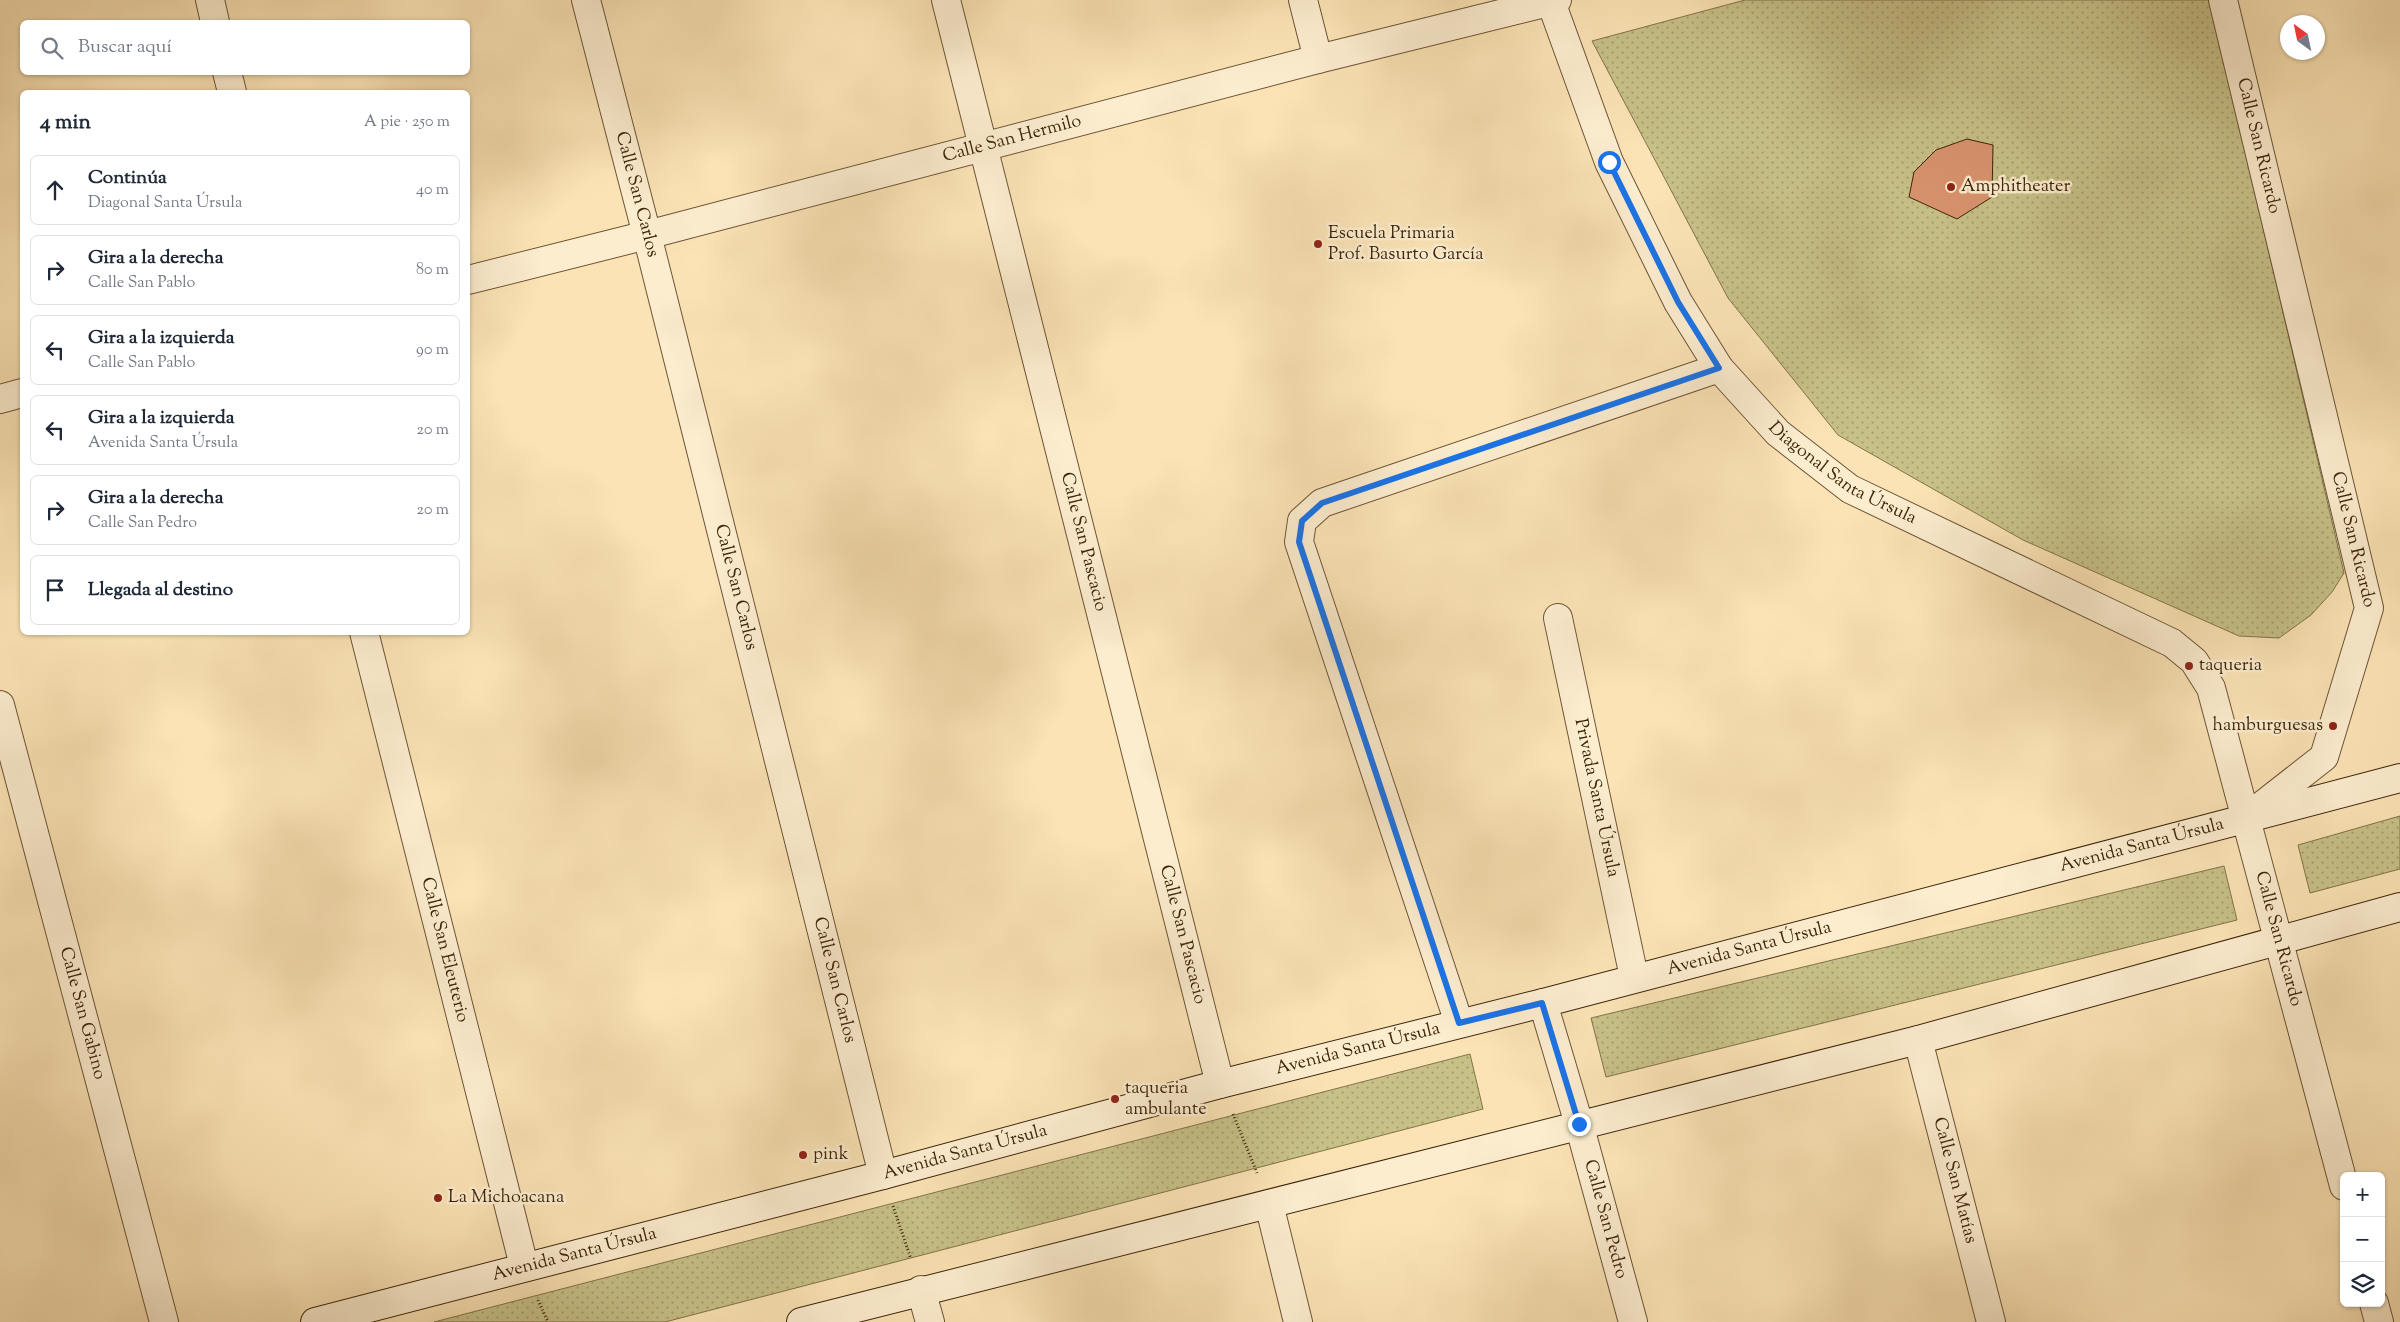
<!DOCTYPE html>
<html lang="es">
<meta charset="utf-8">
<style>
:root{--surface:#fff;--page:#f6f6f7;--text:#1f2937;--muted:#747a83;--line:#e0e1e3}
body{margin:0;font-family:"Sorts Mill Goudy",serif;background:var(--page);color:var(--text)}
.controls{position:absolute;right:15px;bottom:15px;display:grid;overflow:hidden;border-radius:8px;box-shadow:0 1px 4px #0004}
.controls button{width:45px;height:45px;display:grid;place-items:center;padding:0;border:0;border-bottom:1px solid var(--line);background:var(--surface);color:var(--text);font:25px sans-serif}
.compass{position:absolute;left:2280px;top:15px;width:45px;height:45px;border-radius:50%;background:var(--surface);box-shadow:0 1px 4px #0004;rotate:327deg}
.stop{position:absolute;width:15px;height:15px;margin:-11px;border:4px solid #1a73e8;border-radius:50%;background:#fff}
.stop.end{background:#1a73e8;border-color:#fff;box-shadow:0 1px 5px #0008}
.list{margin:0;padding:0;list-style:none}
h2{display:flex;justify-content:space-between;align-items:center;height:65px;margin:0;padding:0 20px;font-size:21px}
h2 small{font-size:16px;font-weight:400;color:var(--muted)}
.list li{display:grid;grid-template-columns:32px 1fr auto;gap:15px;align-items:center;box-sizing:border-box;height:70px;margin:0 10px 10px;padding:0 10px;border:1px solid var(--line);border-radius:8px}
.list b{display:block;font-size:19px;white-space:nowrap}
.list p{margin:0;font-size:16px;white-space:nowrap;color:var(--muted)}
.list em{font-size:16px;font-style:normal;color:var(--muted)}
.icon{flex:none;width:28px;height:28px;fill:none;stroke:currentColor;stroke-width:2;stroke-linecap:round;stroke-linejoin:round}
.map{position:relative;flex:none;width:2400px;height:1322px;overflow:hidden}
.search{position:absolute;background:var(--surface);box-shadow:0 1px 4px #0004;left:20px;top:20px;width:450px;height:55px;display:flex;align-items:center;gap:12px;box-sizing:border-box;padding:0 18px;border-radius:8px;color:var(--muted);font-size:19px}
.panel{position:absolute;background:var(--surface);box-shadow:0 1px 4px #0004;left:20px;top:90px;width:450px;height:545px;border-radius:8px}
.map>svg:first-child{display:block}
.park{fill:url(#park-dots);stroke:#82734a}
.building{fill:#d9946f;stroke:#3d250b}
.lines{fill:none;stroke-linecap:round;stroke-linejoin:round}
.street-casing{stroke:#6c5436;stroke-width:30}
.secondary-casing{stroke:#3d250b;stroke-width:30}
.path{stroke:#3d250b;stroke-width:3;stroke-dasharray:1 2.5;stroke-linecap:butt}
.street{stroke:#fcedcf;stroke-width:28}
.secondary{stroke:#fcedcf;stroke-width:28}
.route{stroke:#1a73e8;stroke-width:6}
.poi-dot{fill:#8f2418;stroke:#fcedcf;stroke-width:2}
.labels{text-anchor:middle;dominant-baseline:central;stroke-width:5;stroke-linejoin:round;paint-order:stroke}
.street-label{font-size:18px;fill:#3d250b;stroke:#fcedcf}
.poi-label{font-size:18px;fill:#3d250b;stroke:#fcedcf;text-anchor:start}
</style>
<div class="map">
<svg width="2400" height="1322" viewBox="0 0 2400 1322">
<defs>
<pattern id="park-dots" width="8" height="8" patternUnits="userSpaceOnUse" patternTransform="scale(1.25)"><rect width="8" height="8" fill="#c7c188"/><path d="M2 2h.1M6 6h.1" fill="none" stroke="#a39d6d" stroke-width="1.8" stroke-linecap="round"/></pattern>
</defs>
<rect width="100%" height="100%" fill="#fbe3b5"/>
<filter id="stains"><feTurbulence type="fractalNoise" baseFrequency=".004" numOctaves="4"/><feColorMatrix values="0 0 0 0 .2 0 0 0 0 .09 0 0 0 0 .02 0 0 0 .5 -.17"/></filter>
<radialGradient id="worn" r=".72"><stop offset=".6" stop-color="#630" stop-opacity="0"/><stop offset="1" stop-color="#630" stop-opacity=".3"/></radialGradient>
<!-- park -->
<path class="park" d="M1745,0H2210L2344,573L2332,592L2311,615L2279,638L2239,636L2023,540L1838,435L1728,298L1592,41Z
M2400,816V869L2310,893L2298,845Z
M2224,866L2237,920L1606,1077L1591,1018Z
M1470,1054L1483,1109L665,1322H434Z"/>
<!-- building -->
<path class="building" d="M1967,139L1993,145L1992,197L1957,219L1909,197L1914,172L1936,150Z"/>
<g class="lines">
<!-- street casing -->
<g class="street-casing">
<g id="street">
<path d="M210,0L215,22"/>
<path id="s1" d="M586,0L647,235L883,1175"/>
<path id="s2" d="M946,0L1220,1084"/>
<path d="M1303,0L1318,59"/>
<path id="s3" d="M2223,0L2369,608L2324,757L2246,818"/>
<path id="s4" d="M1551,2L1609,162L1678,302L1719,368L1778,433L1850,489L2172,643L2194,661L2211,688L2344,1186"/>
<path d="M227,72L232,92"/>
<path id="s5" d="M468,280L647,235L1318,59L1557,0"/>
<path d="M0,399L22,393"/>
<path id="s6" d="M1558,618L1634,977"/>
<path id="s7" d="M364,632L524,1266"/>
<path id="s8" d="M0,705L164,1322"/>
<path id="s9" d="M1543,1003L1579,1124L1633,1322"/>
<path d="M1459,1023L1299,542L1302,521L1322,503L1719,368"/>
<path id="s10" d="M1918,1040L1991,1322"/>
<path d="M1269,1204L1298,1322"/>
<path d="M921,1290L930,1322"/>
<path d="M2374,1303L2379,1322"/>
</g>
</g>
<!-- secondary casing -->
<g class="secondary-casing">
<g id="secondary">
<path id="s11" d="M315,1322L883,1175L1220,1084L1543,1003L2400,778"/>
<path d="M801,1322L1918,1040L2400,907"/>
</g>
</g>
<!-- path -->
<path class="path" d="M1233,1114L1257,1173
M893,1206L911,1259
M538,1300L548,1322"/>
<!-- street -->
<use href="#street" class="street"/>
<!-- secondary -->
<use href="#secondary" class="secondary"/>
</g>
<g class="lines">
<!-- route -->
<path class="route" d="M1579,1124L1542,1003L1459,1023L1299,542L1302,521L1322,503L1719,368L1678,302L1609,162"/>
</g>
<!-- markers -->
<g class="poi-dot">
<circle cx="1951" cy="187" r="5"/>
<circle cx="1318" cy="244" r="5"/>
<circle cx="2189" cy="666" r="5"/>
<circle cx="2333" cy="726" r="5"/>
<circle cx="1115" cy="1099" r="5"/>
<circle cx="803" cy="1155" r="5"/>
<circle cx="438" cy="1198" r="5"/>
</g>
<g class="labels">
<!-- street labels -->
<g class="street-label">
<text stroke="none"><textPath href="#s5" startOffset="562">Calle San Hermilo</textPath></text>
<text stroke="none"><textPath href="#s3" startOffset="150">Calle San Ricardo</textPath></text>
<text stroke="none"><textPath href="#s1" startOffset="201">Calle San Carlos</textPath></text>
<text stroke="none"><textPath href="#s4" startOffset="568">Diagonal Santa Úrsula</textPath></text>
<text stroke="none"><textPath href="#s3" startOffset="555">Calle San Ricardo</textPath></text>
<text stroke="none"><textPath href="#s2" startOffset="559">Calle San Pascacio</textPath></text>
<text stroke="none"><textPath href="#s1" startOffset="606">Calle San Carlos</textPath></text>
<text stroke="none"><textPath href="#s6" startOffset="184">Privada Santa Úrsula</textPath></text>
<text stroke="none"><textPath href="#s11" startOffset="1888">Avenida Santa Úrsula</textPath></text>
<text stroke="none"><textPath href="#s2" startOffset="964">Calle San Pascacio</textPath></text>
<text stroke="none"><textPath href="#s4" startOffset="1260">Calle San Ricardo</textPath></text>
<text stroke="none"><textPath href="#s11" startOffset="1482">Avenida Santa Úrsula</textPath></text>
<text stroke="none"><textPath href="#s7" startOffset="328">Calle San Eleuterio</textPath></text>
<text stroke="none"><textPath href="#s1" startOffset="1011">Calle San Carlos</textPath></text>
<text stroke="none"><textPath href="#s8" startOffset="319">Calle San Gabino</textPath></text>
<text stroke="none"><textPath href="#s11" startOffset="1078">Avenida Santa Úrsula</textPath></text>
<text stroke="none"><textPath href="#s11" startOffset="672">Avenida Santa Úrsula</textPath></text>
<text stroke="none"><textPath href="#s10" startOffset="145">Calle San Matías</textPath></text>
<text stroke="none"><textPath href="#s9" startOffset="225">Calle San Pedro</textPath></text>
<text stroke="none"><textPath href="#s11" startOffset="268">Avenida Santa Úrsula</textPath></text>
</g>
<!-- poi labels -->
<g class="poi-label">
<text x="1961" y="187">Amphitheater</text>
<text x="1328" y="234">Escuela Primaria<tspan x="1328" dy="21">Prof. Basurto García</tspan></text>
<text x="2199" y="666">taqueria</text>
<text x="2323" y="726" text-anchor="end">hamburguesas</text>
<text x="1125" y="1089">taqueria<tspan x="1125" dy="21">ambulante</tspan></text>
<text x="813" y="1155">pink</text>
<text x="448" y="1198">La Michoacana</text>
</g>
</g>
<rect width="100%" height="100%" filter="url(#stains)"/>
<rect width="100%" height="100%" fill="url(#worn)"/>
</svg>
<div class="controls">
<button>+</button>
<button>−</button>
<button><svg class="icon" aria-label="layers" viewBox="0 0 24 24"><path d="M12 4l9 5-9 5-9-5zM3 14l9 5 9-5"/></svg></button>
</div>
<svg class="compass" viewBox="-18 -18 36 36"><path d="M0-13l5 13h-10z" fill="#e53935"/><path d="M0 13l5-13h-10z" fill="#747a83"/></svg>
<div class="stop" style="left:1609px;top:162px"></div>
<div class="stop end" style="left:1579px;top:1124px"></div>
<div class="search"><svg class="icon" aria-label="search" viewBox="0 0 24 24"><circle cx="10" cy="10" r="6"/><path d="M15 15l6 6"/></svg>Buscar aquí</div>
<section class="panel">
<h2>4 min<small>A pie · 250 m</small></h2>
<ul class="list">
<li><svg class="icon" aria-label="ahead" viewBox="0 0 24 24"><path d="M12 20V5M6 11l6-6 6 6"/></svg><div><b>Continúa</b><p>Diagonal Santa Úrsula</p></div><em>40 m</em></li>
<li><svg class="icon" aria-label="right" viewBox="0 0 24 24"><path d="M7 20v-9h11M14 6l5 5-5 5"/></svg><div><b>Gira a la derecha</b><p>Calle San Pablo</p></div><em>80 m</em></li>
<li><svg class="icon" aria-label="left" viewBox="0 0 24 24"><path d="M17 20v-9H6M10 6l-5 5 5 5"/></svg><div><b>Gira a la izquierda</b><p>Calle San Pablo</p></div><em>90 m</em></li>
<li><svg class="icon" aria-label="left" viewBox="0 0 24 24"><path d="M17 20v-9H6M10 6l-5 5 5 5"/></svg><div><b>Gira a la izquierda</b><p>Avenida Santa Úrsula</p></div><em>20 m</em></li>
<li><svg class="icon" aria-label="right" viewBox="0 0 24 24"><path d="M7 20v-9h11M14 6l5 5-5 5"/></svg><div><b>Gira a la derecha</b><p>Calle San Pedro</p></div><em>20 m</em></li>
<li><svg class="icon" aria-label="arrive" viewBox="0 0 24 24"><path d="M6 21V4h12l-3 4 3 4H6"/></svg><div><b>Llegada al destino</b></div></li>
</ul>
</section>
</div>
